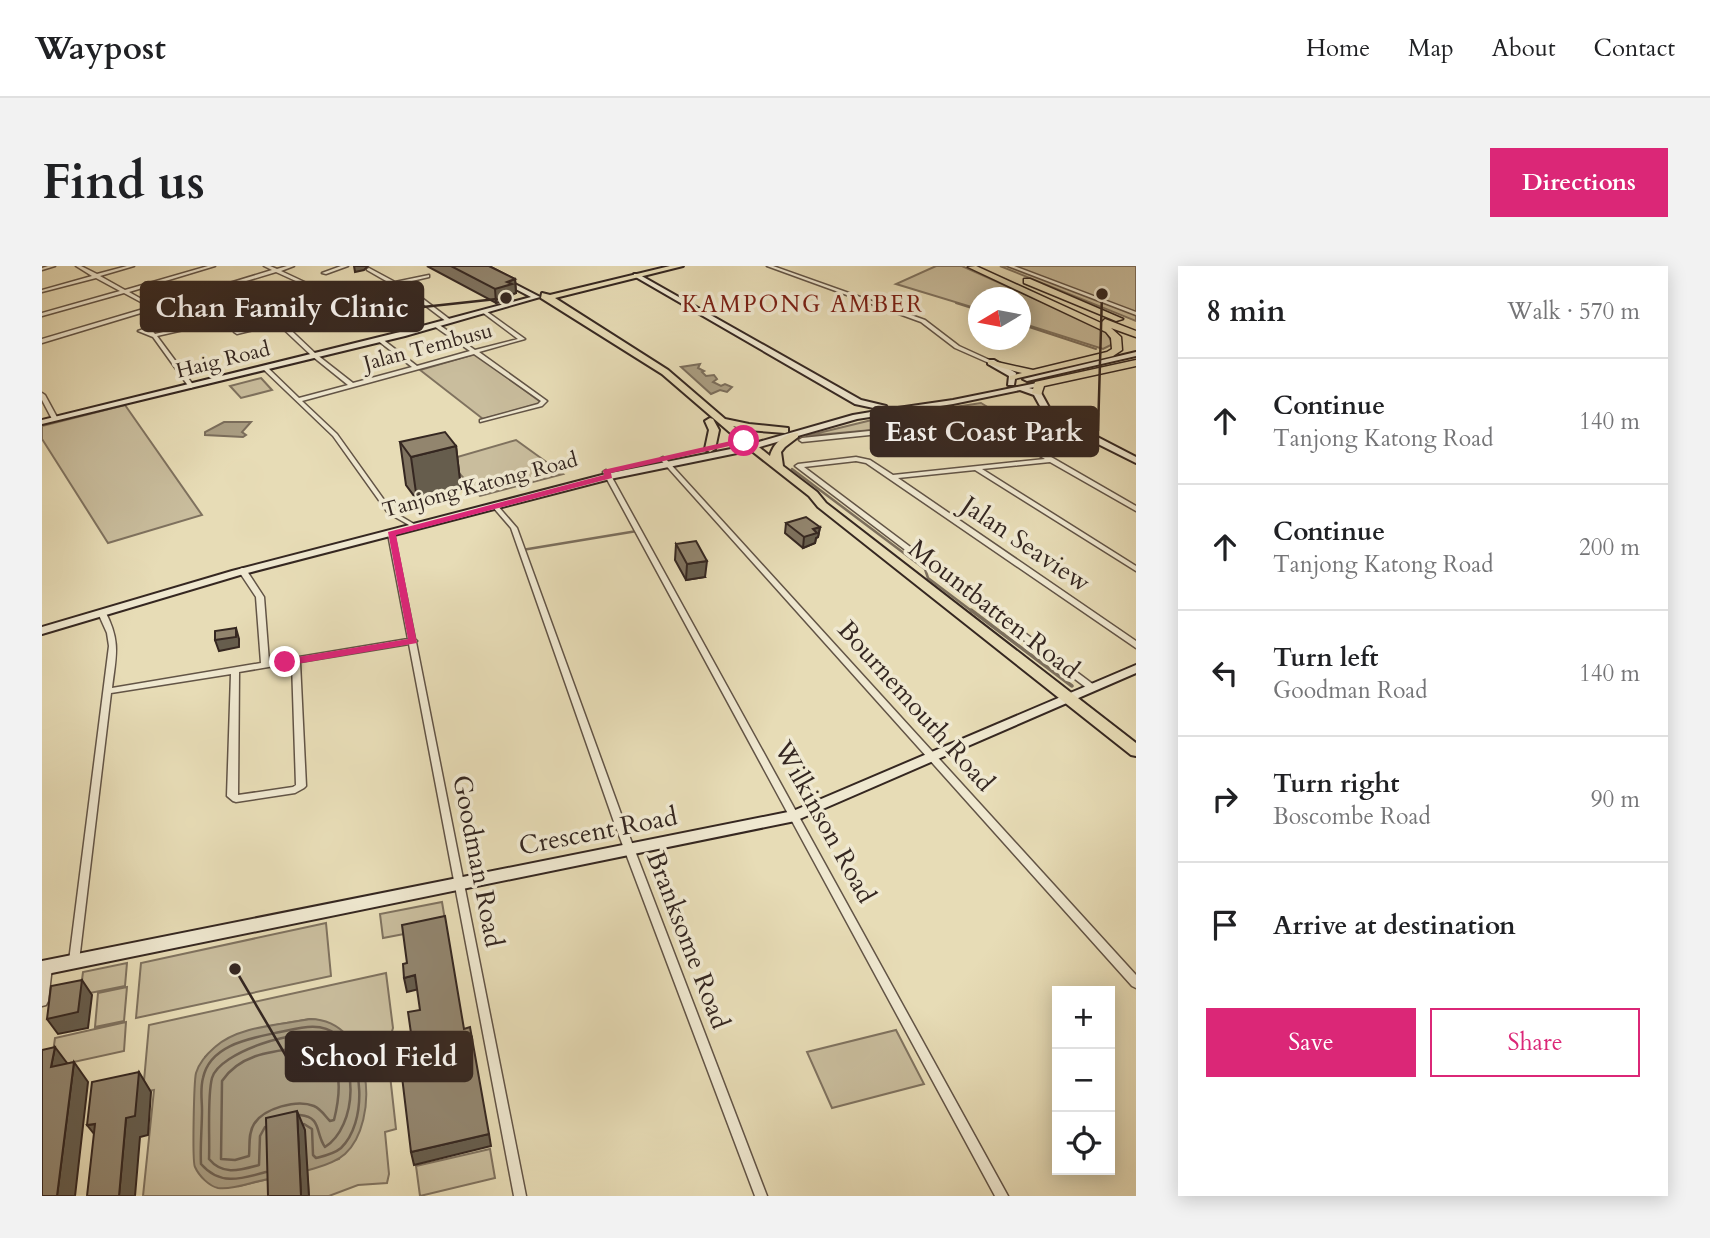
<!DOCTYPE html>
<meta charset="utf-8">
<style>
:root{--surface:#fff;--page:#f2f2f2;--text:#202124;--muted:#757577;--line:#e0e0e0;--accent:#db2777}
body{margin:0;font-family:Cardo,serif;background:var(--page);color:var(--text)}
.controls{position:absolute;right:21px;bottom:21px;display:grid;overflow:hidden;border-radius:0px;box-shadow:0 4px 18px #0003}
.controls button{width:63px;height:63px;display:grid;place-items:center;padding:0;border:0;border-bottom:2px solid var(--line);background:var(--surface);color:var(--text);font:35px sans-serif}
.compass{position:absolute;left:926px;top:21px;width:63px;height:63px;border-radius:50%;background:var(--surface);box-shadow:0 4px 18px #0003;rotate:260deg}
.stop{position:absolute;width:21px;height:21px;margin:-16px;border:5px solid #db2777;border-radius:50%;background:#fff}
.stop.end{background:#db2777;border-color:#fff;box-shadow:0 2px 7px #0008}
.list{margin:0;padding:0;list-style:none}
h2{display:flex;justify-content:space-between;align-items:center;height:91px;margin:0;padding:0 28px;font-size:30px}
h2 small{font-size:23px;font-weight:400;color:var(--muted)}
.list li{display:grid;grid-template-columns:46px 1fr auto;gap:21px;align-items:center;box-sizing:border-box;height:126px;padding:0 28px;border-top:2px solid var(--line)}
.list b{display:block;font-size:26px;white-space:nowrap}
.list p{margin:0;font-size:23px;white-space:nowrap;color:var(--muted)}
.list em{font-size:23px;font-style:normal;color:var(--muted)}
.actions{display:flex;gap:14px;padding:21px 28px}
.actions a{flex:1;padding:16px 0;border:2px solid var(--accent);border-radius:0px;text-align:center;font-size:24px;color:var(--accent)}
.actions .main{background:var(--accent);color:#fff}
.icon{flex:none;width:38px;height:38px;fill:none;stroke:currentColor;stroke-width:2;stroke-linecap:round;stroke-linejoin:round}
.map{position:relative;flex:none;width:1094px;height:930px;overflow:hidden;border-radius:0px}
header{display:flex;align-items:center;gap:42px;box-sizing:border-box;height:98px;padding:0 35px;background:var(--surface);border-bottom:2px solid var(--line)}
header strong{font-size:33px}
nav{display:flex;gap:38px;margin-inline-start:auto;font-size:24px}
.intro{display:flex;align-items:center;justify-content:space-between;box-sizing:border-box;height:168px;padding:0 42px}
h1{margin:0;font-size:49px}
.button{padding:18px 32px;border-radius:0px;background:var(--accent);color:#fff;font-size:24px;font-weight:700}
main{display:flex;gap:42px;padding:0 42px}
aside{flex:1;background:var(--surface);border-radius:0px;box-shadow:0 4px 18px #0003}
.map>svg:first-child{display:block}
.green{fill:#c9bd9d;stroke:#7f725f;stroke-width:2}
.water{fill:#aa9e83;stroke:#7b6e5c;stroke-width:2}
.lines{fill:none;stroke-linecap:round;stroke-linejoin:round}
.shore{stroke:#706252;stroke-width:2.5}
.stream-far2{stroke:#7b6e5c;stroke-width:2}
.stream-far1{stroke:#7b6e5c;stroke-width:2.5}
.stream{stroke:#7b6e5c;stroke-width:3.5}
.street-casing{stroke:#625446;stroke-width:3}
.secondary-casing{stroke:#352721;stroke-width:4}
.primary-casing{stroke:#352721;stroke-width:4}
.highway-casing{stroke:#352721;stroke-width:3}
.street{fill:#efe8d0;fill-rule:evenodd}
.secondary{fill:#efe8d0;fill-rule:evenodd}
.primary{fill:#e7dcb6;fill-rule:evenodd}
.highway{fill:#e7dcb6;fill-rule:evenodd}
.wall{fill:#7e725f;stroke:#352721;stroke-width:2}
.shaded-wall{fill:#665d4d;stroke:#352721;stroke-width:2}
.building{fill:#92856e;stroke:#352721;stroke-width:2}
.route{fill:#db2777}
.labels{text-anchor:middle;dominant-baseline:central;stroke-width:7;stroke-linejoin:round;paint-order:stroke}
.far-street-label{font-size:21px;fill:#352721;stroke:#efe8d0}
.far-neighbourhood-label{font-size:23px;letter-spacing:2px;fill:#7a1f14;stroke:#efe8d0}
.street-label{font-size:26px;fill:#352721;stroke:#efe8d0}
.leader{fill:none;stroke:#352721;stroke-width:2.5}
.callout-dot{fill:#352721;stroke:#efe8d0;stroke-width:2.5}
.callout{fill:#352721;stroke:#352721;stroke-width:2.5}
.callout-label{font-size:28px;text-anchor:middle;font-weight:bold;fill:#fff}
</style>
<header>
<strong>Waypost</strong>
<nav><a>Home</a><a>Map</a><a>About</a><a>Contact</a></nav>
</header>
<div class="intro"><h1>Find us</h1><a class="button">Directions</a></div>
<main>
<div class="map">
<svg width="1094" height="930" viewBox="0 0 1094 930">
<rect width="100%" height="100%" fill="#e7dcb6"/>
<filter id="stains"><feTurbulence type="fractalNoise" baseFrequency=".00286" numOctaves="4"/><feColorMatrix values="0 0 0 0 .2 0 0 0 0 .09 0 0 0 0 .02 0 0 0 .5 -.17"/></filter>
<radialGradient id="worn" r=".72"><stop offset=".6" stop-color="#630" stop-opacity="0"/><stop offset="1" stop-color="#630" stop-opacity=".3"/></radialGradient>
<!-- green -->
<path class="green" d="M894,0H920L1063,64L1071,78L1061,83L979,57L978,32H936V43L854,18Z
M958,0H1094V55Z
M433,88L500,137L441,153L378,104Z
M219,112L230,124L199,132L188,120Z
M939,137L962,151L984,148L998,157L929,155L764,170L834,153Z
M83,139L160,249L66,277L0,173V160Z
M474,174L521,208L438,230L405,194Z
M400,636L404,660L341,672L338,648Z
M284,657L289,710L94,752L99,697Z
M85,697L83,720L38,729L41,706Z
M344,707L351,762L345,782L354,863L343,866L347,908L345,917L316,919L287,930H267L265,903L297,893L318,788C308,770 290,754 268,753C231,760 191,762 163,791L197,920L235,911L236,930H101L112,824L101,826L107,759Z
M85,721L82,755L53,761L56,727Z
M84,756L82,785L9,801L13,772Z
M854,764L882,818L790,842L765,786Z
M448,883L453,912L378,930L374,900Z"/>
<!-- water -->
<path class="water" d="M658,98L656,102L662,105L660,106L664,110L672,109L675,113L671,116L679,120L683,118L690,121L685,126L678,124L669,128L639,101Z
M182,156H209L200,166L204,169L201,171L163,169V166Z
M268,753C332,754 338,856 303,888C285,904 237,910 213,916C202,919 187,924 176,922C167,920 157,910 153,901C150,896 152,815 154,807C157,797 166,787 173,781C196,760 238,759 268,753Z"/>
<g class="lines">
<!-- shore -->
<path class="shore" d="M270,780C303,789 299,826 292,854L288,855C283,850 279,843 272,840C255,833 222,842 212,858C206,867 208,880 207,890L193,894L179,893L180,815C200,785 237,785 270,780Z
M223,861L218,870L217,899C198,904 181,910 167,893C168,872 165,831 170,812C177,786 257,761 280,771C320,788 315,861 283,881C273,867 280,851 258,849
M224,906C199,913 178,920 159,898C158,880 160,862 160,844C160,834 158,823 161,812C168,778 210,772 238,766C257,762 279,755 295,769C323,793 325,857 299,882C292,888 282,890 274,892L271,889L270,863L262,858"/>
<!-- stream-far2 -->
<path class="stream-far2" d="M914,37L936,44
M978,58L1054,83"/>
<!-- stream-far1 -->
<path class="stream-far1" d="M750,203L883,303L886,312L931,346
M480,284L595,265"/>
<!-- stream -->
<path class="stream" d="M929,344L1030,420"/>
<!-- street casing -->
<g class="street-casing">
<path id="street" d="M6,0H13L0,4V2Z
M34,0H39L55,8L85,0H92L58,10L83,24L166,0H173L87,26L112,40L230,4L222,0H228L235,3L245,0H252L239,5L271,20L267,21L234,6L0,77V73L108,41L82,27L0,50V47L78,25L54,12L0,26V24L50,10Z
M299,0H306L284,8L280,7Z
M725,0H731L883,54L917,80L952,96L947,97L913,82L879,56Z
M966,0H972L1094,46V49Z
M327,2L353,16L387,9V11L357,18L376,29L410,55L405,56L372,31L325,4V3Z
M212,33H216L274,88L311,117L370,101L335,74V72H339L375,100L428,85L392,60V58H396L433,84L476,73L440,46L444,45L483,73L437,86L505,135L500,140L438,156V154L496,138L499,135L432,88L260,135L295,168L350,245L372,258L371,259H367L346,247L291,170L220,102L225,101L257,132L306,119L270,90L236,58L195,68L192,66L234,55L212,35Z
M166,55L169,57L168,58L115,70L152,120L149,122L147,121L111,71L96,65L107,61L113,68Z
M0,127L3,129L16,153L15,154L10,153L0,134Z
M934,154L1014,157V159L1012,160L952,158L1094,240V245L1008,196L940,203L1094,300V305L933,204L856,212L1094,375V382L824,197L814,195L762,201L1052,419L1053,421L1052,423H1046L753,200L756,198L814,191L828,194L851,209L1003,193L944,158H934L760,176L757,174L760,172Z
M621,191L623,192L1094,709V722L1090,720L619,194V192Z
M564,204L567,206L966,930H953L561,206Z
M453,238L455,239L475,262L582,556L725,930H713L572,556L469,262L450,240Z
M349,266L352,268L373,373L375,375L374,376L484,930H472L367,378L258,396L264,520L262,522L253,527L194,536L191,535L185,530L189,408L69,427L37,695L36,698L32,700L28,698L27,695L67,380L65,367L56,347L57,345H63C79,376 74,389 70,422L219,397L214,331L196,304L200,302H203L222,331L227,396L366,373L346,268ZM250,397L254,519L251,521L196,529L197,406Z
M5,696L9,698L10,701L6,735L4,739L0,740V700L1,698Z"/>
</g>
<!-- secondary casing -->
<g class="secondary-casing">
<path id="secondary" d="M430,0H438L498,31L363,70L0,158V154L358,66L489,31Z
M592,8H596L819,134L844,140L845,142L842,144L911,134L1000,116V120L987,122L998,125L1015,156L1038,162L1094,191V197L1032,166L1009,160L992,129L978,124L911,138L815,153L700,186L568,213L198,309L0,368V361L190,305L564,208L699,181L811,149L841,144L813,138L592,10Z
M1094,86V90L985,115L981,113Z
M946,94H952L974,107L972,119H966L967,110L946,98Z
M1094,399V407L753,555L0,709V695L751,545Z"/>
</g>
<!-- primary casing -->
<g class="primary-casing">
<path id="primary" d="M628,0H641L513,32L626,104L683,153L707,158L746,162V166L743,167L706,164L691,160L728,190C731,178 743,166 756,167V171L743,181L739,186L741,200L775,226L784,237L1094,477V490L1089,489L776,241L767,230L706,182L620,108L499,32L500,27L508,29Z
M668,152L671,153L677,164L673,183L668,186L663,183L667,164L663,155Z"/>
</g>
<!-- highway casing -->
<g class="highway-casing">
<path id="highway" d="M934,0L1059,57L1063,53L1094,65V71L1069,62L1079,71L1080,84L1071,90L968,114V110L980,107L946,98V94L991,104L1065,86L1070,83L1069,72L1064,66L926,1Z
M982,13H988L1081,53L1074,55L982,17Z
M1094,94V100L1002,120L999,129L990,127L993,116Z"/>
</g>
<!-- street -->
<use href="#street" class="street"/>
<!-- secondary -->
<use href="#secondary" class="secondary"/>
<!-- primary -->
<use href="#primary" class="primary"/>
<!-- highway -->
<use href="#highway" class="highway"/>
</g>
<!-- wall -->
<path class="wall" d="M385,0H447L473,13L474,27L471,28V32L454,37Z
M358,176L414,180L419,223L375,234L364,219Z
M744,257L778,261L776,271L774,272L773,277L761,282L743,267Z
M634,278L663,311L644,314L633,294Z"/>
<!-- shaded-wall -->
<path class="shaded-wall" d="M312,0H326L322,4L313,6Z
M473,13L474,27L471,28V32L454,37L453,23L465,16Z
M414,180L419,223L375,234L369,191Z
M778,261L776,271L774,272L773,277L761,282L762,271L771,263Z
M665,295L663,311L644,314L645,298Z
M194,362L197,373V381L177,385L173,374Z
M373,709L377,723L365,726L362,712Z
M40,714L50,729L46,762L16,768L5,753Z
M13,781L28,801H9Z
M32,796L46,816L33,930H15Z
M97,806L109,826L106,869L98,871L93,930H77L84,852Z
M255,845L263,864L267,930H259Z
M53,858L60,878L45,859Z
M447,868L449,880L372,899L369,886Z"/>
<!-- building -->
<path class="building" d="M409,0H447L473,13L465,16L470,18L453,23Z
M403,166L414,180L369,191L358,176Z
M764,251L778,261L771,263L775,267L762,271L744,257Z
M654,275L665,295L645,298L634,278Z
M194,362V371L173,374V365Z
M403,650L422,763L428,761L447,868L369,886L356,777L370,774L366,746L378,744L373,709L362,712L361,698L365,697L360,659Z
M40,714L36,746L5,753L9,720Z
M13,781L9,801L32,796L15,930H0V784Z
M97,806L93,850L84,852L77,930H45L53,858L45,859L50,816Z
M255,845L259,930H226L224,852Z"/>
<!-- route -->
<path class="route" d="M702,172L705,176L569,207L570,212L354,269L375,377L243,400L238,396L243,393L366,373L346,266L562,209L561,204Z"/>
<g class="labels">
<!-- far-street labels -->
<g class="far-street-label">
<text transform="translate(386 81) rotate(-15)">Jalan Tembusu</text>
<text transform="translate(181 94) rotate(-14)">Haig Road</text>
<text transform="translate(438 219) rotate(-15)">Tanjong Katong Road</text>
</g>
<!-- far-neighbourhood labels -->
<g class="far-neighbourhood-label">
<text x="761" y="38">KAMPONG AMBER</text>
</g>
<!-- street labels -->
<g class="street-label">
<text transform="translate(984 278) rotate(34)">Jalan Seaview</text>
<text transform="translate(952 343) rotate(38)">Mountbatten Road</text>
<text transform="translate(874 440) rotate(48)">Bournemouth Road</text>
<text transform="translate(783 556) rotate(61)">Wilkinson Road</text>
<text transform="translate(556 565) rotate(-11)">Crescent Road</text>
<text transform="translate(436 595) rotate(79)">Goodman Road</text>
<text transform="translate(646 674) rotate(69)">Branksome Road</text>
</g>
</g>
<!-- callouts -->
<path class="leader" d="M464 32L381 41M1060 28L1056 165M193 703L244 790"/>
<g class="callout-dot">
<circle cx="464" cy="32" r="7"/>
<circle cx="1060" cy="28" r="7"/>
<circle cx="193" cy="703" r="7"/>
</g>
<g class="callout">
<rect x="99" y="16" width="282" height="49" rx="7"/>
<rect x="829" y="141" width="227" height="49" rx="7"/>
<rect x="244" y="766" width="186" height="49" rx="7"/>
</g>
<g class="callout-label">
<text x="240" y="51">Chan Family Clinic</text>
<text x="942" y="175">East Coast Park</text>
<text x="337" y="800">School Field</text>
</g>
<rect width="100%" height="100%" filter="url(#stains)"/>
<rect width="100%" height="100%" fill="url(#worn)"/>
</svg>
<div class="controls">
<button>+</button>
<button>−</button>
<button><svg class="icon" aria-label="locate" viewBox="0 0 24 24"><circle cx="12" cy="12" r="6"/><path d="M12 2v4M12 18v4M2 12h4M18 12h4"/></svg></button>
</div>
<svg class="compass" viewBox="-18 -18 36 36"><path d="M0-13l5 13h-10z" fill="#e53935"/><path d="M0 13l5-13h-10z" fill="#757577"/></svg>
<div class="stop" style="left:702px;top:175px"></div>
<div class="stop end" style="left:243px;top:396px"></div>
</div>
<aside>
<h2>8 min<small>Walk · 570 m</small></h2>
<ul class="list">
<li><svg class="icon" aria-label="ahead" viewBox="0 0 24 24"><path d="M12 20V5M6 11l6-6 6 6"/></svg><div><b>Continue</b><p>Tanjong Katong Road</p></div><em>140 m</em></li>
<li><svg class="icon" aria-label="ahead" viewBox="0 0 24 24"><path d="M12 20V5M6 11l6-6 6 6"/></svg><div><b>Continue</b><p>Tanjong Katong Road</p></div><em>200 m</em></li>
<li><svg class="icon" aria-label="left" viewBox="0 0 24 24"><path d="M17 20v-9H6M10 6l-5 5 5 5"/></svg><div><b>Turn left</b><p>Goodman Road</p></div><em>140 m</em></li>
<li><svg class="icon" aria-label="right" viewBox="0 0 24 24"><path d="M7 20v-9h11M14 6l5 5-5 5"/></svg><div><b>Turn right</b><p>Boscombe Road</p></div><em>90 m</em></li>
<li><svg class="icon" aria-label="arrive" viewBox="0 0 24 24"><path d="M6 21V4h12l-3 4 3 4H6"/></svg><div><b>Arrive at destination</b></div></li>
</ul>
<div class="actions"><a class="main">Save</a><a>Share</a></div>
</aside>
</main>
